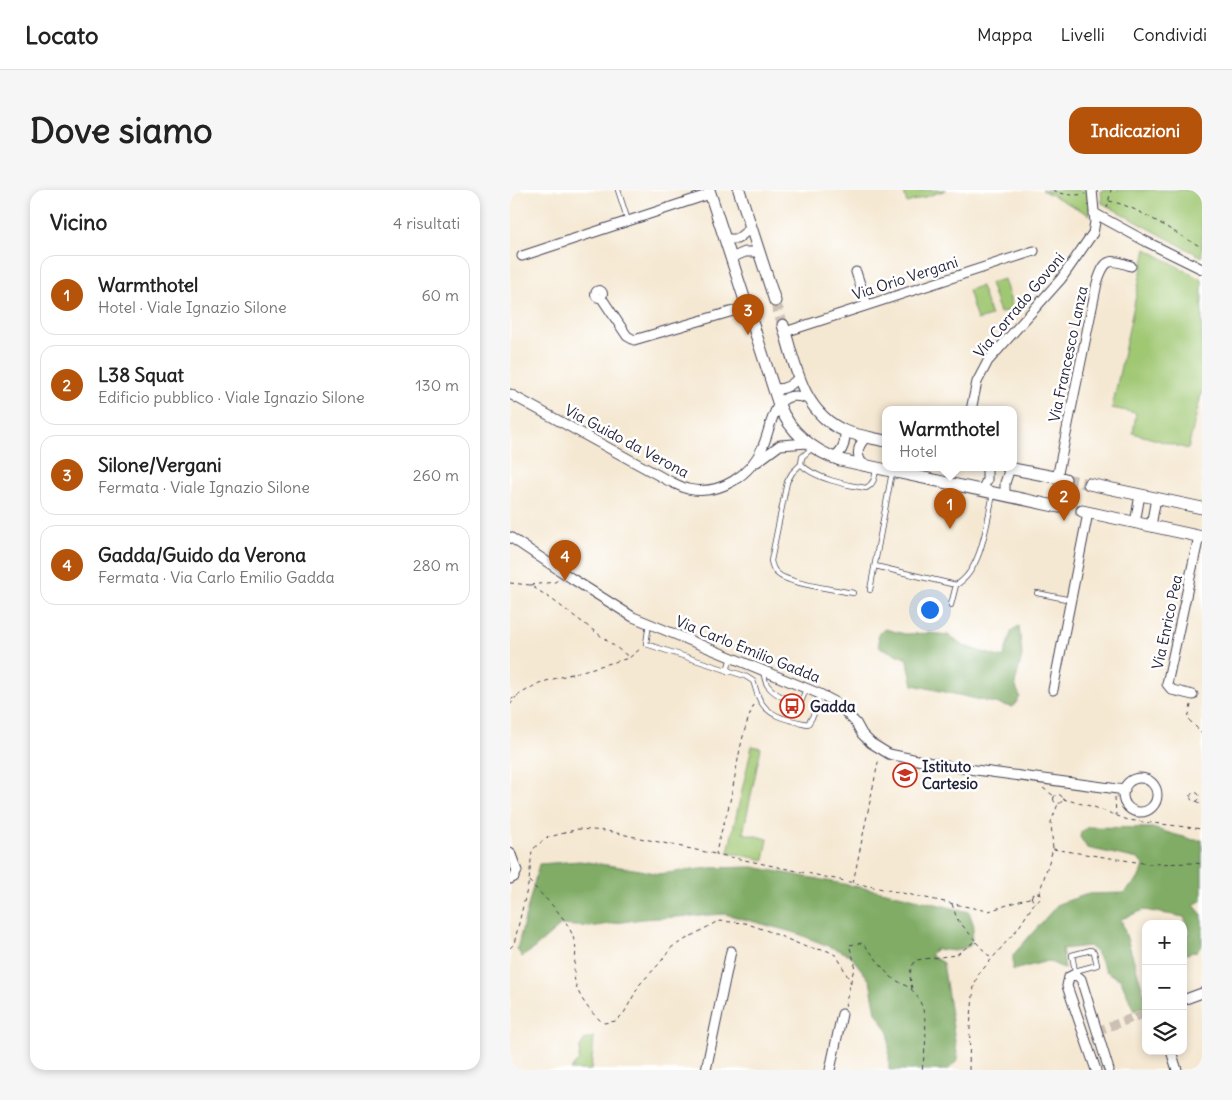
<!DOCTYPE html>
<html lang="it">
<meta charset="utf-8">
<style>
:root{--surface:#fff;--page:#f6f6f6;--text:#222;--muted:#767676;--line:#e0e0e0;--accent:#b45309}
body{margin:0;font-family:Delius,sans-serif;background:var(--page);color:var(--text)}
.controls{position:absolute;right:15px;bottom:15px;display:grid;overflow:hidden;border-radius:10px;box-shadow:0 2px 8px #0003}
.controls button{width:45px;height:45px;display:grid;place-items:center;padding:0;border:0;border-bottom:1px solid var(--line);background:var(--surface);color:var(--text);font:25px sans-serif}
.you{position:absolute;left:419px;top:419px;width:18px;height:18px;margin:-12px;border:4px solid #fff;border-radius:50%;background:#1a73e8;box-shadow:0 0 0 8px #1a73e833}
.badge{display:grid;place-items:center;width:32px;height:32px;border-radius:50%;background:var(--accent);color:#fff;font-size:16px;font-weight:700}
.pin{position:absolute;translate:-50% -41px;filter:drop-shadow(0 1px 2px #0008)}
.pin::after{content:'';position:absolute;top:26px;width:18px;height:15px;background:inherit;clip-path:polygon(0 0,100% 0,50% 100%)}
.popup{position:absolute;left:372px;top:216px;width:135px;height:65px;box-sizing:border-box;display:grid;place-content:center;border-radius:10px;background:var(--surface);filter:drop-shadow(0 1px 4px #0005);font-size:16px;white-space:nowrap;color:var(--muted)}
.popup b{font-size:19px;color:var(--text)}
.popup::after{content:'';position:absolute;left:50%;top:100%;margin-left:-10px;border:10px solid transparent;border-top-color:var(--surface)}
.list{margin:0;padding:0;list-style:none}
h2{display:flex;justify-content:space-between;align-items:center;height:65px;margin:0;padding:0 20px;font-size:21px}
h2 small{font-size:16px;font-weight:400;color:var(--muted)}
.list li{display:grid;grid-template-columns:32px 1fr auto;gap:15px;align-items:center;box-sizing:border-box;height:80px;margin:0 10px 10px;padding:0 10px;border:1px solid var(--line);border-radius:15px}
.list b{display:block;font-size:19px;white-space:nowrap}
.list p{margin:0;font-size:16px;white-space:nowrap;color:var(--muted)}
.list em{font-size:16px;font-style:normal;color:var(--muted)}
.icon{flex:none;width:28px;height:28px;fill:none;stroke:currentColor;stroke-width:2;stroke-linecap:round;stroke-linejoin:round}
.map{position:relative;flex:none;width:692px;height:880px;overflow:hidden;border-radius:15px}
header{display:flex;align-items:center;gap:30px;box-sizing:border-box;height:70px;padding:0 25px;background:var(--surface);border-bottom:1px solid var(--line)}
header strong{font-size:24px}
nav{display:flex;gap:28px;margin-inline-start:auto;font-size:18px}
.intro{display:flex;align-items:center;justify-content:space-between;box-sizing:border-box;height:120px;padding:0 30px}
h1{margin:0;font-size:35px}
.button{padding:12px 22px;border-radius:15px;background:var(--accent);color:#fff;font-size:18px;font-weight:700}
main{display:flex;gap:30px;padding:0 30px}
aside{flex:1;background:var(--surface);border-radius:15px;box-shadow:0 2px 8px #0003}
.map>svg:first-child{display:block}
.green{fill:#a0c873;stroke:#617557}
.forest{fill:#80ac65;stroke:#516750}
.lines{fill:none;stroke-linecap:round;stroke-linejoin:round}
.street-tunnel{stroke:#cbc0b4;stroke-width:9;stroke-dasharray:9 4.5;stroke-linecap:butt}
.secondary-tunnel{stroke:#cbc0b4;stroke-width:11;stroke-dasharray:11 5.5;stroke-linecap:butt}
.lane-casing{stroke:#424052;stroke-width:6}
.street-casing{stroke:#424052;stroke-width:11}
.secondary-casing{stroke:#424052;stroke-width:13}
.path{stroke:#424052;stroke-width:1;stroke-dasharray:4 4;stroke-linecap:butt}
.lane{stroke:#fff;stroke-width:4.5}
.street{stroke:#fff;stroke-width:9}
.secondary{stroke:#fff;stroke-width:11}
.labels{text-anchor:middle;dominant-baseline:central;stroke-width:5;stroke-linejoin:round;paint-order:stroke}
.street-label{font-size:15px;fill:#22223b;stroke:#fff}
.poi-label{font-size:15px;font-weight:bold;fill:#22223b;stroke:#fff;text-anchor:start}
</style>
<header>
<strong>Locato</strong>
<nav><a>Mappa</a><a>Livelli</a><a>Condividi</a></nav>
</header>
<div class="intro"><h1>Dove siamo</h1><a class="button">Indicazioni</a></div>
<main>
<aside>
<h2>Vicino<small>4 risultati</small></h2>
<ul class="list">
<li><span class="badge">1</span><div><b>Warmthotel</b><p>Hotel · Viale Ignazio Silone</p></div><em>60 m</em></li>
<li><span class="badge">2</span><div><b>L38 Squat</b><p>Edificio pubblico · Viale Ignazio Silone</p></div><em>130 m</em></li>
<li><span class="badge">3</span><div><b>Silone/Vergani</b><p>Fermata · Viale Ignazio Silone</p></div><em>260 m</em></li>
<li><span class="badge">4</span><div><b>Gadda/Guido da Verona</b><p>Fermata · Via Carlo Emilio Gadda</p></div><em>280 m</em></li>
</ul>
</aside>
<div class="map">
<svg width="692" height="880" viewBox="0 0 692 880">
<rect width="100%" height="100%" fill="#fff"/>
<filter id="ink" filterUnits="userSpaceOnUse"><feTurbulence type="fractalNoise" baseFrequency=".02" numOctaves="2"/><feDisplacementMap in="SourceGraphic" scale="10" xChannelSelector="R" yChannelSelector="G"/><feConvolveMatrix kernelMatrix="1 2 1 2 8 2 1 2 1" color-interpolation-filters="sRGB"/></filter>
<filter id="wash" filterUnits="userSpaceOnUse"><feTurbulence type="fractalNoise" baseFrequency=".0096" numOctaves="4" result="noise"/><feDisplacementMap in="SourceGraphic" scale="20" xChannelSelector="R" yChannelSelector="G"/><feGaussianBlur stdDeviation="1.12" result="paint"/><feColorMatrix in="noise" values="0 0 0 0 0 0 0 0 0 0 0 0 0 0 0 0 0 1.4 0 .05"/><feComposite in="paint" operator="in"/></filter>
<g filter="url(#wash)">
<rect width="100%" height="100%" fill="#f5e8d2"/>
<!-- green -->
<path class="green" d="M393,0H436L397,13Z
M532,0H577L580,25Z
M591,0H692V67L592,13Z
M636,59L692,90V201L678,259L623,243L626,223L602,218Z
M494,89L503,119L490,123L480,93Z
M471,96L481,126L467,130L458,100Z
M242,556L251,558L233,643L258,649L254,670L218,662Z
M84,847L81,880H60L69,870L70,857L74,850Z"/>
<!-- forest -->
<path class="forest" d="M509,436L512,465L505,494L510,507L503,517L403,495L397,469L369,457L368,444L375,439L395,444L420,443L438,445L453,456L493,468L502,440Z
M578,637L642,638L684,650H692V710L684,715L692,725V756L687,761L673,765V747L680,744L674,727L634,720L611,729L636,810V816L624,821L611,790L596,781L586,762L579,756L552,759L555,779L538,771L503,780V765L548,714L578,704L614,703L628,689L634,676L628,669L577,658L570,647L571,642Z
M70,671L130,680L148,684L199,678L243,677L376,702L459,722L464,736L460,756L445,761L426,759L420,765L433,773L448,870L438,880H379V843L366,822L360,791L340,765L286,743L215,724L132,729L80,737L51,735L22,760L12,767L7,759L29,674Z"/>
</g>
<g filter="url(#ink)">
<g class="lines">
<!-- street-tunnel -->
<path class="street-tunnel" d="M587,841L636,823"/>
<!-- secondary-tunnel -->
<path class="secondary-tunnel" d="M265,111L273,135
M555,289L579,294
M549,317L572,321"/>
<!-- lane casing -->
<g class="lane-casing">
<path id="lane" d="M108,0L118,31
M302,258L292,267L291,274C303,288 339,296 356,298C364,294 365,287 366,279
M291,274L282,283L277,292L261,371C262,376 264,381 268,384C279,394 327,400 343,403
M365,376L446,395L441,415
M446,395C472,381 477,331 483,304
M360,400L382,282
M527,403L561,410
M139,433L136,454L235,486L243,491C245,496 246,501 248,506C256,527 278,530 298,534L303,526L310,504
M217,481L221,467
M253,481C254,485 255,493 258,496C265,505 280,512 291,512L296,499
M581,760L584,762L587,775L565,781L562,765Z"/>
</g>
<!-- street casing -->
<g class="street-casing">
<path id="street" d="M584,23L637,52L692,79
M215,49H227L241,38
M12,66L200,4
M221,68L235,62H249
M346,82L357,115
M85.5 104a3.5 3.5 0 1 1 7 0a3.5 3.5 0 1 1-7 0Z
M91,107L117,146L124,150L237,117
M275,142L524,61
M263,199C275,200 282,195 289,187
M0,204L157,290C164,293 171,297 178,299C210,306 241,285 253,256C258,245 262,222 270,213C278,204 288,205 298,209
M461,220L467,192L478,171L551,89L583,43L585,32L582,0
M323,268C334,262 335,252 335,241
M247,272L270,255L298,253
M354,276C345,265 347,256 357,246
M547,288L587,93C595,69 598,68 621,76
M472,300L477,290V278
M495,305V293L500,278
M625,333L630,305
M641,336L646,308
M0,347L61,388L123,427L310,504L327,513L346,533L352,544L361,553L379,564L436,576L615,600
M543,500L578,323
M683,505L662,500L657,494L689,346
M613 605a17 17 0 1 1 34 0a17 17 0 1 1-34 0Z
M0,662L7,681L4,687L0,689
M673,810L692,803
M661,861L667,880
M196,880L221,761
M320,880L332,824
M586,880L557,796L559,787L565,784L571,789L599,880"/>
</g>
<!-- secondary casing -->
<g class="secondary-casing">
<path id="secondary" d="M199,0L269,215C280,242 303,261 330,270L549,317
M229,0L265,111
M273,135C285,174 292,223 335,241C348,246 363,248 376,251
M498,278L555,289
M579,294L692,318
M572,321L692,347"/>
</g>
<!-- path -->
<path class="path" d="M543,0C553,5 563,6 575,4
M599,11C631,17 662,43 692,57
M597,18L601,0
M0,393L20,395L40,408L119,467
M20,395L45,392L48,390
M0,510L29,493L119,468L130,459
M0,515L6,507
M244,515C228,549 227,587 217,623C213,637 208,650 206,664L473,720L479,721L522,707
M681,515L678,529L692,543
M533,598L544,606
M680.5 607a4.5 4.5 0 1 1 9 0a4.5 4.5 0 1 1-9 0Z
M543.5 609a4.5 4.5 0 1 1 9 0a4.5 4.5 0 1 1-9 0Z
M605,607L606,625
M553,609L584,617L618,630L692,639
M687,611L692,615
M543,659L639,674L685,673L692,674
M19,691C34,708 58,727 64,750C68,761 64,770 64,781C63,800 79,823 94,833L106,831L114,823L130,794L149,774L162,757L208,731L235,733L258,741L296,757L318,761L327,766L341,793
M343,693L369,568
M521.5 707a4.5 4.5 0 1 1 9 0a4.5 4.5 0 1 1-9 0Z
M529,704L543,659L541,632L548,614
M442,714L447,729L465,750
M0,758L4,754L19,691L22,660L36,648L68,639L97,641L205,664
M402,799C400,787 398,780 406,770L446,765L465,751L481,768
M335,816L345,774L339,755L352,753C363,763 370,776 380,786C387,792 397,795 403,801C421,821 416,855 412,880
M459,880L460,837L464,796L468,785L509,737L525,712"/>
<!-- lane -->
<use href="#lane" class="lane"/>
<!-- street -->
<use href="#street" class="street"/>
<!-- secondary -->
<use href="#secondary" class="secondary"/>
</g>
</g>
<!-- icons -->
<defs>
<g id="bus-ring" transform="scale(1.25)"><circle r="9.5" fill="#fff" stroke="#c8321e" stroke-width="1.5"/><path d="M-5-6H5V4H4V6H2V4H-2V6H-4V4H-5ZM-3.5-4V0h7V-4ZM-3.5 1.2v1.5H-2V1.2ZM2 1.2v1.5H3.5V1.2Z" fill="#c8321e"/></g>
<g id="school-ring" transform="scale(1.25)"><circle r="9.5" fill="#fff" stroke="#c8321e" stroke-width="1.5"/><path d="M0-5L7-2L0 1L-7-2ZM-4 1L0 2.5L4 1V4Q0 6-4 4Z" fill="#c8321e"/></g>
</defs>
<g fill-rule="evenodd">
<use href="#bus-ring" x="282" y="516"/>
<use href="#school-ring" x="395" y="585"/>
</g>
<g class="labels">
<!-- street labels -->
<g class="street-label">
<text transform="translate(395 88) rotate(-18)">Via Orio Vergani</text>
<text transform="translate(509 115) rotate(-50)">Via Corrado Govoni</text>
<text transform="translate(558 164) rotate(-78)">Via Francesco Lanza</text>
<text transform="translate(117 251) rotate(28)">Via Guido da Verona</text>
<text transform="translate(657 432) rotate(-78)">Via Enrico Pea</text>
<text transform="translate(238 459) rotate(22)">Via Carlo Emilio Gadda</text>
</g>
<!-- poi labels -->
<g class="poi-label">
<text x="300" y="516">Gadda</text>
<text x="412" y="576">Istituto<tspan x="412" dy="17">Cartesio</tspan></text>
</g>
</g>
</svg>
<div class="controls">
<button>+</button>
<button>−</button>
<button><svg class="icon" aria-label="layers" viewBox="0 0 24 24"><path d="M12 4l9 5-9 5-9-5zM3 14l9 5 9-5"/></svg></button>
</div>
<div class="you"></div>
<div class="pin badge" style="left:440px;top:339px">1</div>
<div class="popup"><b>Warmthotel</b>Hotel</div>
<div class="pin badge" style="left:554px;top:331px">2</div>
<div class="pin badge" style="left:238px;top:145px">3</div>
<div class="pin badge" style="left:55px;top:391px">4</div>
</div>
</main>
